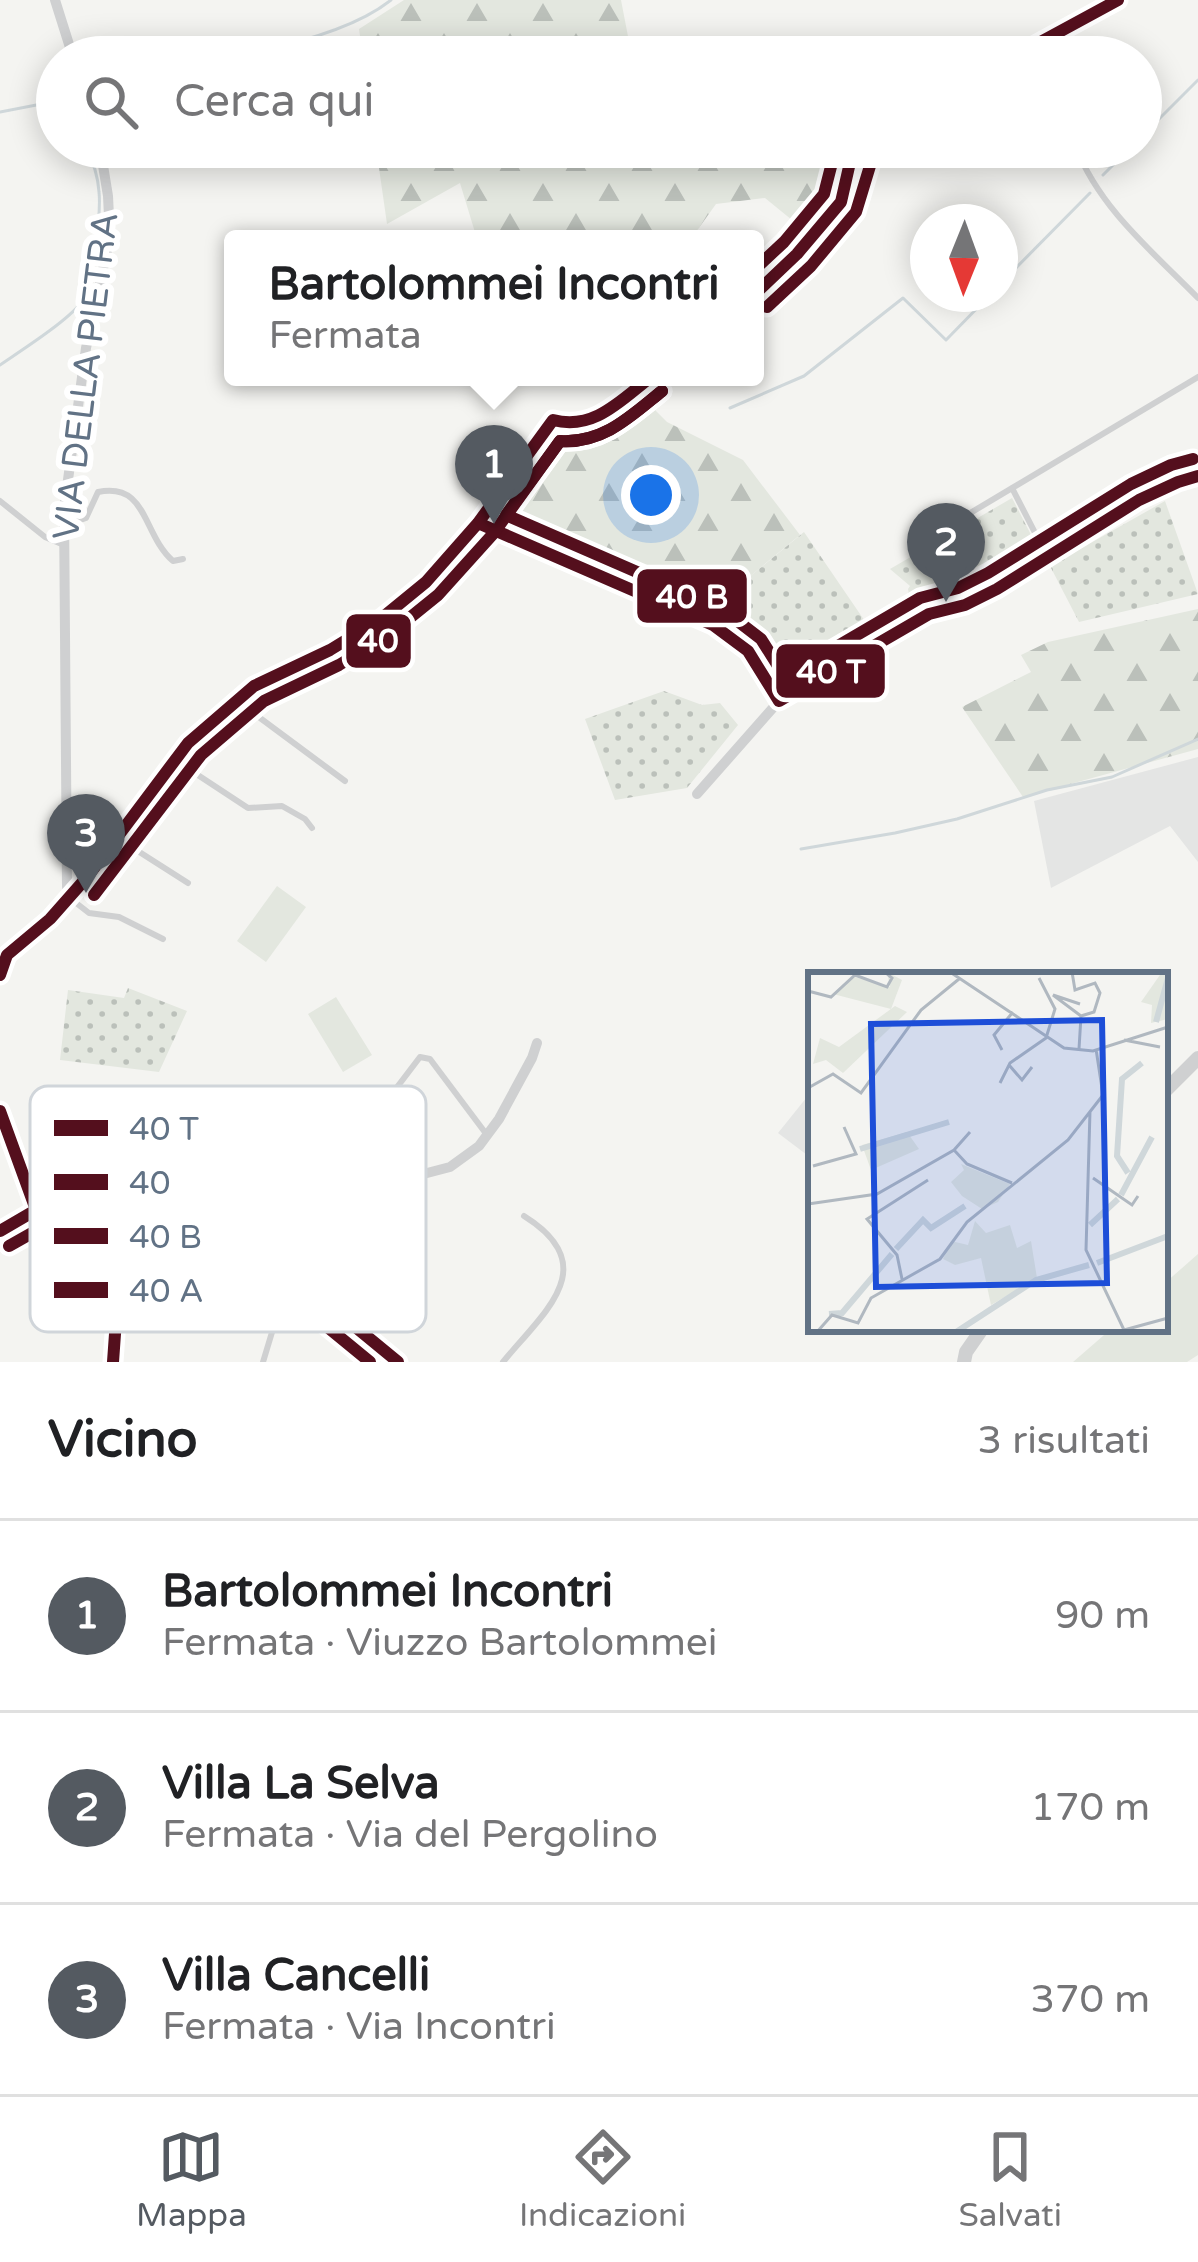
<!DOCTYPE html>
<html lang="it">
<meta charset="utf-8">
<style>
:root{--surface:#fff;--page:#f6f6f6;--text:#202124;--muted:#757577;--line:#e0e0e0;--accent:#545a61}
body{margin:0;font-family:"Varela Round",sans-serif;background:var(--page);color:var(--text)}
.compass{position:absolute;left:910px;top:204px;width:108px;height:108px;border-radius:50%;background:var(--surface);box-shadow:0 6px 30px #0003;rotate:181deg}
.you{position:absolute;left:651px;top:495px;width:42px;height:42px;margin:-30px;border:9px solid #fff;border-radius:50%;background:#1a73e8;box-shadow:0 0 0 18px #1a73e833}
.badge{display:grid;place-items:center;width:78px;height:78px;border-radius:50%;background:var(--accent);color:#fff;font-size:39px;font-weight:700}
.pin{position:absolute;translate:-50% -99px;filter:drop-shadow(0 3px 6px #0008)}
.pin::after{content:'';position:absolute;top:63px;width:42px;height:36px;background:inherit;clip-path:polygon(0 0,100% 0,50% 100%)}
.popup{position:absolute;left:224px;top:230px;width:540px;height:156px;box-sizing:border-box;display:grid;place-content:center;border-radius:12px;background:var(--surface);filter:drop-shadow(0 3px 9px #0005);font-size:39px;white-space:nowrap;color:var(--muted)}
.popup b{font-size:45px;color:var(--text)}
.popup::after{content:'';position:absolute;left:50%;top:100%;margin-left:-24px;border:24px solid transparent;border-top-color:var(--surface)}
.list{margin:0;padding:0;list-style:none}
h2{display:flex;justify-content:space-between;align-items:center;height:156px;margin:0;padding:0 48px;font-size:51px}
h2 small{font-size:39px;font-weight:400;color:var(--muted)}
.list li{display:grid;grid-template-columns:78px 1fr auto;gap:36px;align-items:center;box-sizing:border-box;height:192px;padding:0 48px;border-top:3px solid var(--line)}
.list b{display:block;font-size:45px;white-space:nowrap}
.list p{margin:0;font-size:39px;white-space:nowrap;color:var(--muted)}
.list em{font-size:39px;font-style:normal;color:var(--muted)}
.icon{flex:none;width:66px;height:66px;fill:none;stroke:currentColor;stroke-width:2;stroke-linecap:round;stroke-linejoin:round}
.map{position:relative;flex:none;width:1198px;height:1362px;overflow:hidden}
.search{position:absolute;background:var(--surface);box-shadow:0 6px 30px #0003;left:36px;right:36px;top:36px;height:132px;display:flex;align-items:center;gap:30px;box-sizing:border-box;padding:0 42px;border-radius:66px;color:var(--muted);font-size:45px}
.sheet{height:732px;background:var(--surface)}
nav{display:flex;justify-content:space-around;align-items:center;box-sizing:border-box;height:168px;border-top:3px solid var(--line);background:var(--surface);font-size:33px;color:var(--muted)}
nav a{display:grid;justify-items:center;gap:6px}
nav .on{color:var(--accent)}
.map>svg:first-child{display:block}
.built{fill:#e4e5e4}
.grass{fill:#e3e7df}
.forest{fill:url(#forest-firs)}
.park{fill:url(#park-dots)}
.lines{fill:none;stroke-linecap:round;stroke-linejoin:round}
.stream{stroke:#cfd7da;stroke-width:3}
.service{stroke:#cfd0d1;stroke-width:6}
.minor{stroke:#cfd0d1;stroke-width:10}
.tertiary{stroke:#cfd0d1;stroke-width:14}
.bus-1-casing{stroke:#fff;stroke-width:21}
.bus-2-casing{stroke:#fff;stroke-width:21}
.bus-3-casing{stroke:#fff;stroke-width:21}
.bus-4-casing{stroke:#fff;stroke-width:21}
.bus-1{stroke:#540f1d;stroke-width:12}
.bus-2{stroke:#540f1d;stroke-width:12}
.bus-3{stroke:#540f1d;stroke-width:12}
.bus-4{stroke:#540f1d;stroke-width:12}
.labels{text-anchor:middle;dominant-baseline:central;stroke-width:12;stroke-linejoin:round;paint-order:stroke}
.street-label{font-size:36px;fill:#617285;stroke:#fff}
.inset-river{fill:none;stroke:#cfd7da;stroke-width:6}
.inset-road{fill:none;stroke:#b0b8c0;stroke-width:3}
.view{fill:#1d4ed8;fill-opacity:0.15;stroke:#1d4ed8;stroke-width:6}
.inset-edge{fill:none;stroke:#617285;stroke-width:6}
.key{fill:#fff;stroke:#d0d5da;stroke-width:3}
.key-label{font-size:33px;fill:#617285}
.line-badge{stroke:#fff;stroke-width:4.5}
.badge-label{font-size:33px;text-anchor:middle;font-weight:bold;fill:#fff}
</style>
<div class="map">
<svg width="1198" height="1362" viewBox="0 0 1198 1362">
<defs>
<pattern id="forest-firs" width="22" height="20" patternUnits="userSpaceOnUse" patternTransform="scale(3)"><rect width="22" height="20" fill="#e3e7df"/><path d="M5 1l3.5 6h-7zM16 11l3.5 6h-7z" fill="#bbc0ba"/></pattern>
<pattern id="park-dots" width="8" height="8" patternUnits="userSpaceOnUse" patternTransform="scale(3)"><rect width="8" height="8" fill="#e3e7df"/><path d="M2 2h.1M6 6h.1" fill="none" stroke="#bbc0ba" stroke-width="1.8" stroke-linecap="round"/></pattern>
</defs>
<rect width="100%" height="100%" fill="#f4f4f1"/>
<!-- built -->
<path class="built" d="M1198,757V862L1170,826L1051,888L1034,801Z
M811,1092V1158L778,1133Z"/>
<!-- grass -->
<path class="grass" d="M277,886L306,907L266,962L237,941Z
M336,997L372,1055L343,1072L308,1014Z
M1198,1254V1355L1187,1362H1073L1111,1329H1165V1283Z"/>
<!-- forest -->
<path class="forest" d="M404,0H621L632,57H363L359,29Z
M376,147H843L831,201L803,229L765,198L716,204L691,239H477L460,183L387,224Z
M638,393L667,422L743,460L800,535L726,596L746,626L492,521L555,426C593,437 608,415 638,393Z
M1198,609V749L1023,797L962,707L1031,672L1021,655L1048,642Z"/>
<!-- park -->
<path class="park" d="M1012,498L1042,556L957,598L935,601L928,591L910,599L908,589L910,586L890,569Z
M1165,501L1198,594L1079,622L1050,566Z
M804,532L873,633L782,682L726,596Z
M664,691L702,705L720,703L738,725L687,788L615,800L585,719Z
M128,988L187,1011L159,1072L60,1060L68,990L124,998Z"/>
<g class="lines">
<!-- stream -->
<path class="stream" d="M228,57C279,48 351,32 391,0
M0,112L57,101
M1141,137L1198,80
M1103,175L1131,147
M1000,284L1090,193
M0,365C22,350 66,322 82,302C93,287 101,212 99,192C98,176 93,161 86,147
M730,408L804,376L903,298L946,340L991,294
M801,849L895,833L957,819L1047,790L1112,777L1198,739"/>
<!-- service -->
<path class="service" d="M1057,33L1065,57
M1076,147C1099,208 1154,253 1198,298
M1012,488L1048,558
M0,501L45,537L64,545
M64,521L72,523L86,518L98,492C148,482 142,534 173,561L183,559
M915,546L1198,377
M237,701L345,781
M175,760L248,808L282,806L305,819L312,828
M119,839L188,883
M71,899L89,913L119,917L163,939
M369,1124L420,1057L430,1059L487,1135
M263,1362L289,1276
M503,1362C544,1312 604,1266 524,1216"/>
<!-- minor -->
<path class="minor" d="M55,0L73,57
M1013,57L1118,0
M755,294L797,254L841,202L851,158L857,147
M478,523L713,625L748,651L779,701
M697,794L779,701L929,614C941,608 953,610 965,605C993,592 1022,574 1048,558C1096,529 1143,488 1198,476
M72,892L67,887L64,509L86,348L110,237L108,196L100,147
M0,975L7,955L50,919L88,876L188,743L254,686L330,650L382,618L426,582L478,523L553,420C590,436 622,398 651,377
M0,1111L36,1210
M290,1273L349,1219L408,1178L450,1167L479,1146L499,1119L532,1058L537,1043"/>
<!-- tertiary -->
<path class="tertiary" d="M1165,1091L1198,1058
M0,1231L49,1202L72,1200L164,1212L201,1222L290,1273L398,1362
M113,1362L124,1208
M964,1362L966,1352L982,1329"/>
<!-- bus-1 casing -->
<g class="bus-1-casing">
<path id="bus-1" d="M1013,57L1118,0
M755,294L797,254L841,202L851,158L857,147
M478,523L713,625L748,651L779,701L929,614L965,605L997,589L1139,500L1178,482L1198,476
M0,975L7,955L50,919L88,876L188,743L254,686L330,650L382,618L426,582L478,523L553,420C594,431 621,400 651,377
M0,1111L36,1210L0,1231"/>
</g>
<!-- bus-2 casing -->
<g class="bus-2-casing">
<path id="bus-2" d="M767,307L811,266L856,212L873,156
M94,895L201,755L264,701L339,665L391,633L438,595L493,534L560,441C603,444 631,416 662,391
M9,1246L55,1220L72,1218L160,1230L194,1239L280,1288L370,1362"/>
</g>
<!-- bus-3 casing -->
<g class="bus-3-casing">
<path id="bus-3" d="M755,269L784,242L824,194L836,147
M662,391C631,416 603,444 560,441L506,515L722,609L761,639L785,677L920,598L958,588L988,573L1131,484L1171,465L1193,459"/>
</g>
<!-- bus-4 casing -->
<g class="bus-4-casing">
<path id="bus-4" d="M113,1362L124,1208L164,1212L201,1222L290,1273L398,1362"/>
</g>
<!-- bus-1 -->
<use href="#bus-1" class="bus-1"/>
<!-- bus-2 -->
<use href="#bus-2" class="bus-2"/>
<!-- bus-3 -->
<use href="#bus-3" class="bus-3"/>
<!-- bus-4 -->
<use href="#bus-4" class="bus-4"/>
</g>
<g class="labels">
<!-- street labels -->
<g class="street-label">
<text transform="translate(86 376) rotate(-83)">VIA DELLA PIETRA</text>
</g>
</g>
<!-- overview -->
<g transform="translate(808 972)">
<rect width="360" height="360" fill="#f4f4f1"/>
<path d="M87,34L99,40L35,101L18,88L5,92L12,66L31,75Z" fill="#e3e7df"/>
<path d="M354,0H360V47L343,51L344,33L333,30ZM99,160L111,177L63,198L54,173ZM153,192L202,212L190,230L174,237L154,224L143,210L156,198ZM167,249L178,261L202,253L209,276L223,269L229,306L183,333L173,286L147,293L135,287L143,269L160,273Z" fill="#e3e7df"/>
<path d="M79,0L94,8L83,37L25,22L47,5L82,15Z" fill="#e3e7df"/>
<path class="inset-river" d="M348,50L360,6M52,177L141,150M320,201L309,184L314,107L334,91M313,223L344,165M282,253L310,227M88,277L115,248L123,256L157,234M289,291L360,264M21,342L34,341L84,282M148,360L228,308L281,293"/>
<path class="inset-road" d="M142,0L256,76L285,79L360,55M264,0L267,18L287,11L292,21L286,40L273,44L271,77M0,19L23,25L47,3L79,15L84,6L77,0M272,32L245,23L273,44M316,68L352,75M194,78L186,63L205,40M201,93L214,108L224,95M192,111L202,91L238,66L247,37L231,6M0,116L25,102L53,121L113,38L151,7M282,139L278,278L317,360M146,178L159,192L204,211M5,194L48,182L36,155M285,206L324,233L330,224M0,232L69,222L146,178L162,160M94,307L89,283L59,247L120,208M316,358L360,346M9,360L24,343L50,351L63,326L132,287L159,250L260,168L295,123L288,77"/>
<path class="view" d="M294,48L299,311L68,315L63,52Z"/>
<rect width="360" height="360" class="inset-edge"/>
</g>
<!-- legend -->
<rect x="30" y="1086" width="396" height="246" rx="18" class="key"/>
<rect x="54" y="1120" width="54" height="16" fill="#540f1d"/>
<rect x="54" y="1174" width="54" height="16" fill="#540f1d"/>
<rect x="54" y="1228" width="54" height="16" fill="#540f1d"/>
<rect x="54" y="1282" width="54" height="16" fill="#540f1d"/>
<g class="key-label">
<text x="129" y="1140">40 T</text>
<text x="129" y="1194">40</text>
<text x="129" y="1248">40 B</text>
<text x="129" y="1302">40 A</text>
</g>
<g class="line-badge">
<rect x="635" y="567" width="114" height="58" rx="12" fill="#540f1d"/>
<rect x="344" y="612" width="69" height="58" rx="12" fill="#540f1d"/>
<rect x="774" y="642" width="113" height="58" rx="12" fill="#540f1d"/>
</g>
<g class="badge-label">
<text x="692" y="608">40 B</text>
<text x="378" y="652">40</text>
<text x="831" y="683">40 T</text>
</g>
</svg>
<svg class="compass" viewBox="-18 -18 36 36"><path d="M0-13l5 13h-10z" fill="#e53935"/><path d="M0 13l5-13h-10z" fill="#757577"/></svg>
<div class="you"></div>
<div class="pin badge" style="left:494px;top:524px">1</div>
<div class="popup"><b>Bartolommei Incontri</b>Fermata</div>
<div class="pin badge" style="left:946px;top:602px">2</div>
<div class="pin badge" style="left:86px;top:893px">3</div>
<div class="search"><svg class="icon" aria-label="search" viewBox="0 0 24 24"><circle cx="10" cy="10" r="6"/><path d="M15 15l6 6"/></svg>Cerca qui</div>
</div>
<section class="sheet">
<h2>Vicino<small>3 risultati</small></h2>
<ul class="list">
<li><span class="badge">1</span><div><b>Bartolommei Incontri</b><p>Fermata · Viuzzo Bartolommei</p></div><em>90 m</em></li>
<li><span class="badge">2</span><div><b>Villa La Selva</b><p>Fermata · Via del Pergolino</p></div><em>170 m</em></li>
<li><span class="badge">3</span><div><b>Villa Cancelli</b><p>Fermata · Via Incontri</p></div><em>370 m</em></li>
</ul>
</section>
<nav>
<a class="on"><svg class="icon" aria-label="map" viewBox="0 0 24 24"><path d="M3 6l6-2 6 2 6-2v14l-6 2-6-2-6 2zM9 4v14M15 6v14"/></svg>Mappa</a>
<a><svg class="icon" aria-label="directions" viewBox="0 0 24 24"><path d="M12 3l9 9-9 9-9-9zM9 14v-3h6M13 9l2 2-2 2"/></svg>Indicazioni</a>
<a><svg class="icon" aria-label="saved" viewBox="0 0 24 24"><path d="M7 4h10v16l-5-4-5 4z"/></svg>Salvati</a>
</nav>
